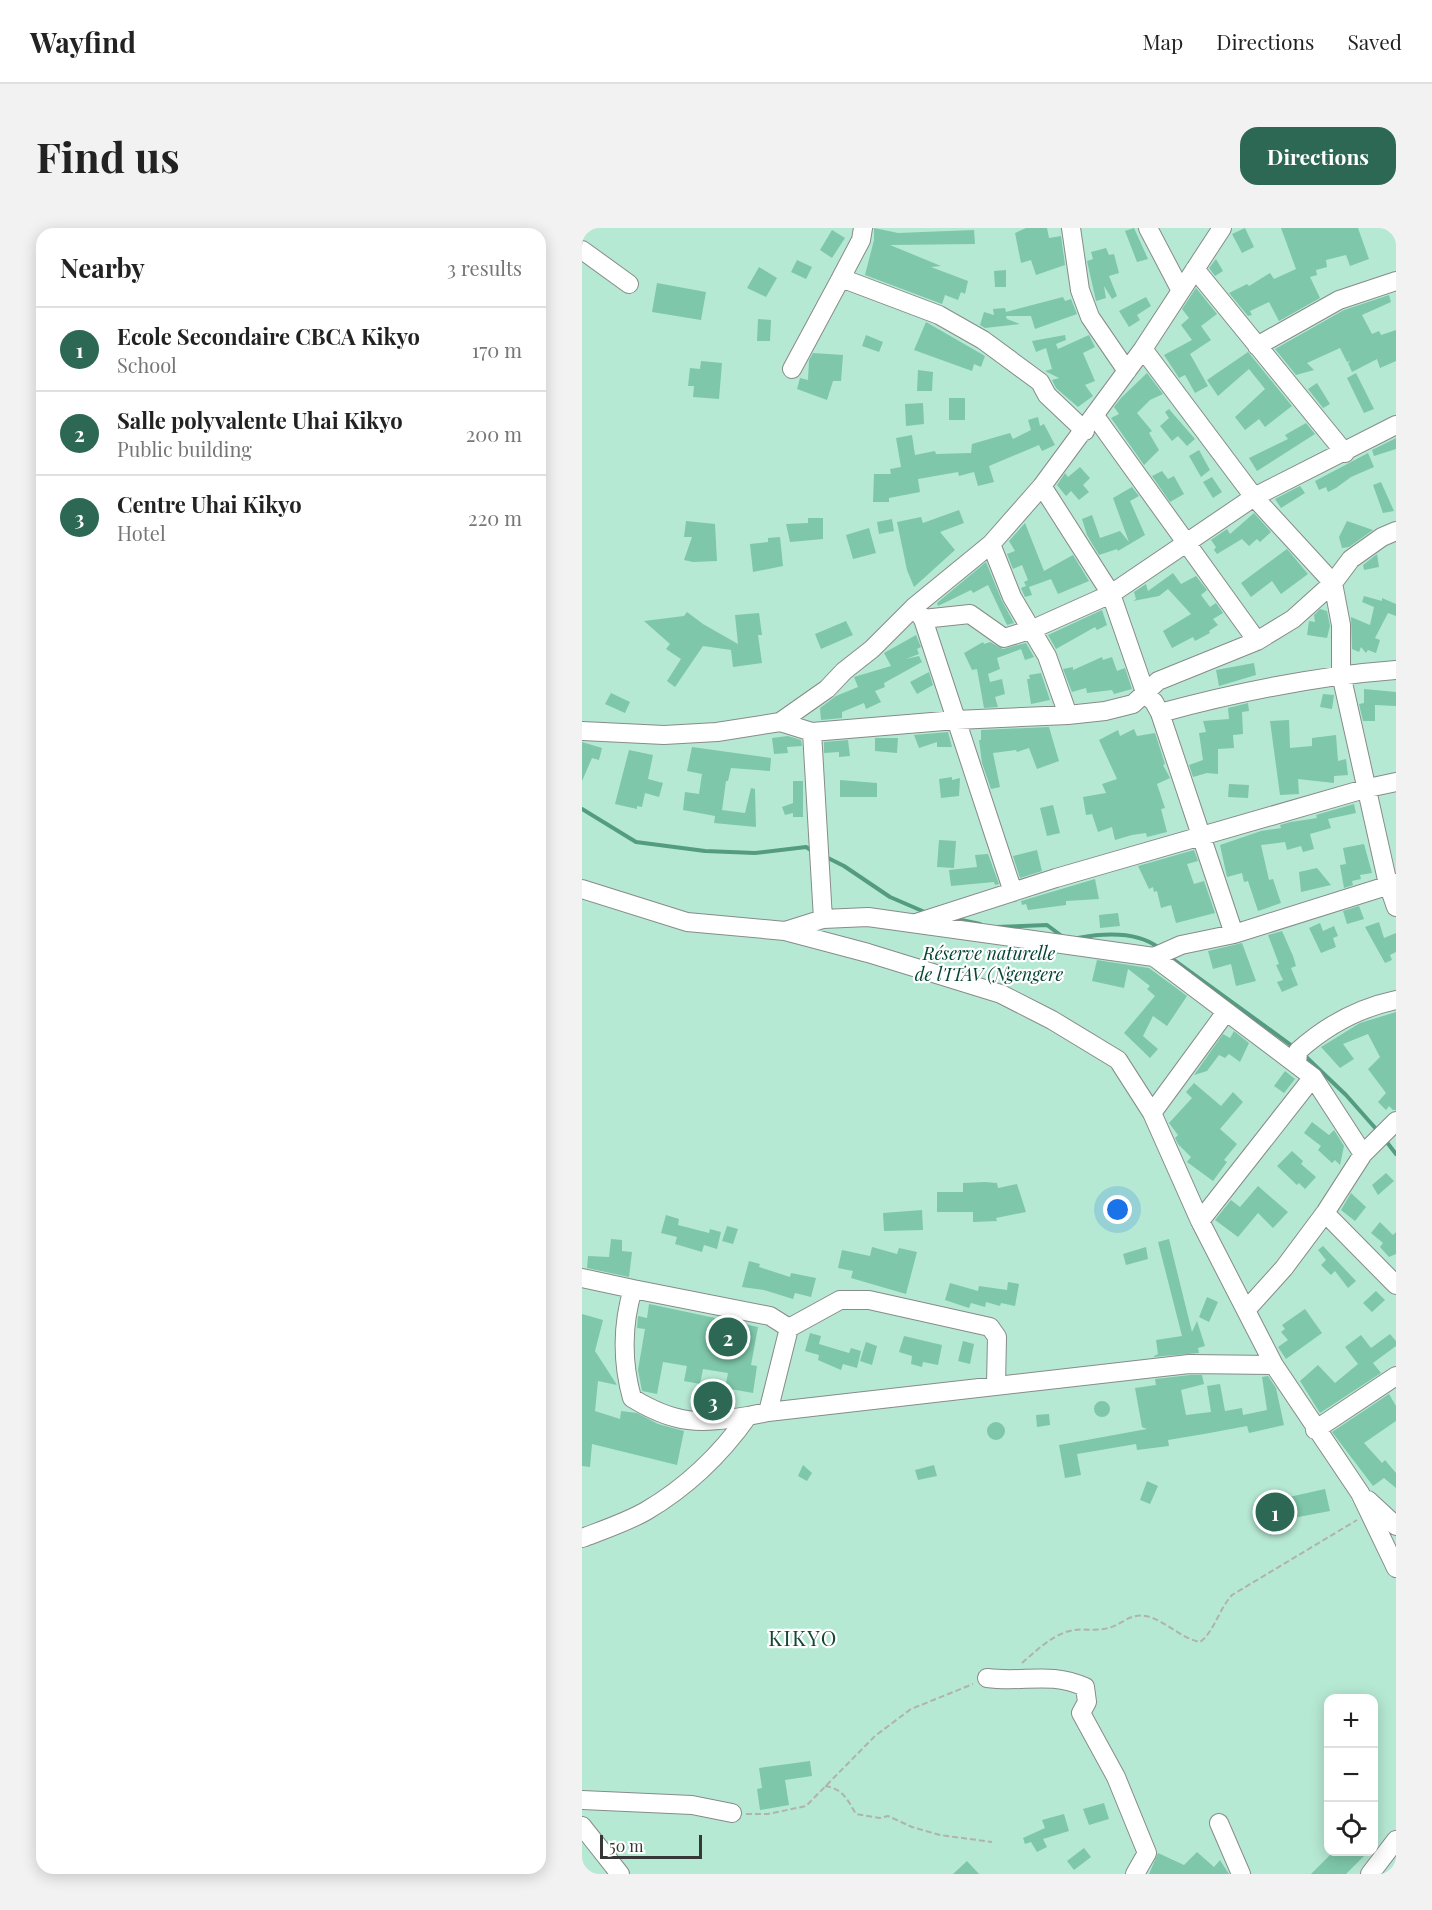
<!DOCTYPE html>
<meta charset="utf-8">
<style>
:root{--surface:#fff;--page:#f2f2f2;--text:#222;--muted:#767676;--line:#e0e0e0;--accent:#2c6853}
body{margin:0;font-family:"Playfair Display",serif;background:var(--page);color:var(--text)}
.controls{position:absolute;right:18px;bottom:18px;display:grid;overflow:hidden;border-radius:12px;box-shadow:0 3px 15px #0003}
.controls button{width:54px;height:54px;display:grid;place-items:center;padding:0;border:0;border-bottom:2px solid var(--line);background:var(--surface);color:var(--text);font:30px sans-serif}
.scale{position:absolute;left:18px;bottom:15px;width:102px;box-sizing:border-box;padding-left:6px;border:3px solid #363736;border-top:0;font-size:16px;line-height:21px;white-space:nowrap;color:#363736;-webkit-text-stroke:4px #fff;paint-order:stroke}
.you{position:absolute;left:536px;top:982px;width:21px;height:21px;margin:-15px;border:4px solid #fff;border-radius:50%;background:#1a73e8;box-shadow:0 0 0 9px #1a73e833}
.badge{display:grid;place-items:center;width:39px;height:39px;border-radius:50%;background:var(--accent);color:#fff;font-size:20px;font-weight:700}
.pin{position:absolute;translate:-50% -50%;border:3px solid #fff;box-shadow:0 2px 6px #0006}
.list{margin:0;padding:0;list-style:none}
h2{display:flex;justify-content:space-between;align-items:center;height:78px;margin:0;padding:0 24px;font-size:26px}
h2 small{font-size:20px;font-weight:400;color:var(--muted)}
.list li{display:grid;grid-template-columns:39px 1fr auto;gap:18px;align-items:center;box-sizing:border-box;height:84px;padding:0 24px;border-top:2px solid var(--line)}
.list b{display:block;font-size:22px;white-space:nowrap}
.list p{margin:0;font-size:20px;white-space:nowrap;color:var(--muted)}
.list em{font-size:20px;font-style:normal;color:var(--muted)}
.icon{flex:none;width:33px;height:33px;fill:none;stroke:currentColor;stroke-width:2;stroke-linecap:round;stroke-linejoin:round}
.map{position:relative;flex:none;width:814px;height:1646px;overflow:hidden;border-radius:18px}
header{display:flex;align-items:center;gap:36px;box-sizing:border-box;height:84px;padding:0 30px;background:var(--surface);border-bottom:2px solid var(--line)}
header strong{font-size:28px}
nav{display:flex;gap:33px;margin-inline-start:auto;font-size:21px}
.intro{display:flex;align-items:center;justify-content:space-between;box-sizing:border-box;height:144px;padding:0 36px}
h1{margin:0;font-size:42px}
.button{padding:15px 27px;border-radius:18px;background:var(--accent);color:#fff;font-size:21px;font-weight:700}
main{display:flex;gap:36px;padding:0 36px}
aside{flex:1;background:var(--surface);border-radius:18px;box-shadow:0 3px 15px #0003}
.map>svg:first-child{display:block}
.green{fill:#b6e9d3;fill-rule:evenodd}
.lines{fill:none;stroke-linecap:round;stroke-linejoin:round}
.stream{stroke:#539c81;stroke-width:4}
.building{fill:#7ec7aa}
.minor-casing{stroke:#878b89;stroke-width:20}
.path{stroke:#b0b2b1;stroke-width:2;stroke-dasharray:6 3;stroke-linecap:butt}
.minor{stroke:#fff;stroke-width:18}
.labels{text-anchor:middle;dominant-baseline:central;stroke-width:4.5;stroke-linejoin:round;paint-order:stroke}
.park-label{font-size:18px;font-style:italic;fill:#034532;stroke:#fff}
.quarter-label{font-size:21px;letter-spacing:1.5px;fill:#164736;stroke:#fff}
</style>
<header>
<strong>Wayfind</strong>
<nav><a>Map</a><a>Directions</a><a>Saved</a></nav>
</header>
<div class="intro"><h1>Find us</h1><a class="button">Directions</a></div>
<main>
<aside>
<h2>Nearby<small>3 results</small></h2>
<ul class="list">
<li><span class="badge">1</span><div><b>Ecole Secondaire CBCA Kikyo</b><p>School</p></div><em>170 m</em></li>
<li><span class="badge">2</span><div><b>Salle polyvalente Uhai Kikyo</b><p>Public building</p></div><em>200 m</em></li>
<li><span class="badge">3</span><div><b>Centre Uhai Kikyo</b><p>Hotel</p></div><em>220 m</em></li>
</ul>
</aside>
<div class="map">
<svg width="814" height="1646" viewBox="0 0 814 1646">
<rect width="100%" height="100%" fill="#e8ebea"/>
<!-- green -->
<path class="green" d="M0,0H814V1646H0ZM746,1470H792V1624H746Z"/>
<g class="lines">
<!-- stream -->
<path class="stream" d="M0,581L54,614L123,623L173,625L224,619L232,624
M242,628L262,638L308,669L345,685
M370,690L398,696
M414,699L465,697L481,709
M496,710C523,705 555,703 577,720
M588,729L713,820
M721,826L764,867L795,902
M804,913L814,926"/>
</g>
<!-- building -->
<path class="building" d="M292,0L316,5L392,2L393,16L308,17L359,38L349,39L386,53L383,66L379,64L376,72L363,67L360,76L283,47L292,12Z
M444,0H465L467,10L479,8L483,37L454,47L449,32L439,35L433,5Z
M552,0L566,31L555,34L543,3Z
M663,0L672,19L660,25L650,6Z
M699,0H776L787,31L768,38L764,27L744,32L745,39L734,42L735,47L728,49L738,70L697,93L687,74L668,83L670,87L666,88L647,65L665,56L667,58L688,45L692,51L714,41Z
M250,2L263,10L250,30L238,22Z
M524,20L527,27L532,26L537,45L527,48L535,68L530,71L522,58L524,70L514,73L505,33L511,31L509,24Z
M634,31L641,43L633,48L627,40Z
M215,32L230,39L224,51L209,44Z
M177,39L195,50L184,69L165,60Z
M424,42V59H413L412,43Z
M75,55L124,64L119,92L70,84Z
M614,60L635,86L619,98L629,112L608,126L626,158L613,165L603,147L597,150L582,127L610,112L599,97L607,90L600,81Z
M807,67L809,74L780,87L790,106L797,103L799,107L814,102V133L798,140L795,131L770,144L766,135L769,133L765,134L758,120L725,135L732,142L714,147L693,121L762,82Z
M481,69L483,73L489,71L495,86L453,101L449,88H424L425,91L438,96L403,100L398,97L402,84L412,87L411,81L423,80L424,84Z
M564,69L569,78L555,87L558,92L547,99L537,83Z
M176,91L189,92L188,113H175Z
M344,94L403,128L399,139L392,136L390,143L332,122Z
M284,107L301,114L297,124L280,118Z
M483,107L484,112L474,116L476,121L507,107L513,119L501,125L513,153L503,157L511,168L496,179L474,160L470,152L477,150L463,143L470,141L464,120L454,124L450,113Z
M666,124L710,178L683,199L677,191L663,202L653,189L683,161L667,141L636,168L625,152Z
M231,125L261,127L259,153H251L245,172L215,161L218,150L226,152L227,132Z
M119,133L140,135L137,171L111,169L112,158H106L108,140L118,141Z
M336,142L351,144L350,163H335Z
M565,145L581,166L568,172L555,185L570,203L567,205L577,222L562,237L529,190L537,186L532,179L539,170Z
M774,145L792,181L782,185L765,150Z
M735,155L748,176L741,180L726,161Z
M367,170H383V192H367Z
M341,175L342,196L324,198L323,176Z
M587,181L613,211L605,218L596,208L590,213L578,198L587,190L583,184Z
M456,189L458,198L462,196L473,217L460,223L457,217L407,238L412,254L396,258L392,244L377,248L376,244L336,251L338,264L307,270V274H291L292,246H309L308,241L319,239L314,210L330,207L333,227L353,223L354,226L389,225L390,216L428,205L431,211L449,202L446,192Z
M724,195L733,206L675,243L667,230L706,211L703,207Z
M814,210V221L792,228L790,222Z
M617,222L628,242L619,249L607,228Z
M786,225L792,239L769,249L754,260L746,264L744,259L737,262L733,253Z
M498,239L508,250L501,257L507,264L497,272L489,263L484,268L475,257L483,245L486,249Z
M580,243L586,251L592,248L602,266L588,274L570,248Z
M630,249L640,264L631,270L621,254Z
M799,254L812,283L801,285L791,257Z
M718,258L723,265L699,280L693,271Z
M550,259L557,268L548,273L563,307L536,323L535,321L517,327L505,307L500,291L510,287L518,310L538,303L547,314L531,270Z
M377,282L382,295L358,304L373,322L332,359L325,342L315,294L339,289L341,295Z
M672,285L689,304L678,314L675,311L667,318L660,311L635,326L632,322L634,319L629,312L645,301L648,306Z
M226,290H241V311L208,314L204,296L226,295Z
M310,291L312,303L297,306L295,294Z
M104,293L133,296L135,333L111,334L102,332L110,309H102Z
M765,293L791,302L767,319L760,320L757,309Z
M443,295L462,343L491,327L507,353L476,366L469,351L447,359L450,367L443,369L439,360L444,358L442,354L446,352L440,337L431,341L425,326L433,323L427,313Z
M287,300L294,325L271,331L264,307Z
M198,309L201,338L171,344L168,316L186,314V310Z
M705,321L726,346L699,366L690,353L669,369L659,355Z
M795,326L797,339L782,342L781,337Z
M404,334L420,373L432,395L425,397L406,357L391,365L389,362L356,378L355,375Z
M591,345L599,356L614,348L625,362L619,367L628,379L634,375L641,385L631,391L636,397L627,403L628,405L613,413L611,409L590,420L581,403L609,386L586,361L577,368L551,373L554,371L552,364L564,356L566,363Z
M782,368L800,373V370L814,376V388L806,385L793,410L798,412L794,425L786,422L784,425L779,419L777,424L770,421L769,389L788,397L792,379L780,374Z
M738,381L745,383L748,398L745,410L725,407L727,393L733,394L732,387Z
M520,382L525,397L515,402L513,399L474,421L466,407Z
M105,384L121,396L156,416L153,387L177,385L180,407H176L180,435L151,439L149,422L121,418L93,459L85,453L99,431L84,421L88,416L62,393L102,388Z
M264,393L271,407L239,421L233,406Z
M334,407L339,419L335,421L337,426L324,431L337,428L340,434L302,455L303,459L293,463L299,474L284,481L282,475L260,484V490L239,492L238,480L254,468L276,459L272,449L309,438L302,425Z
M401,414L402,416L408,414L421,421L444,415L452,429L443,432L439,421L415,430L418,441L406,446L408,454L420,451L423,466L413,469L416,479L402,480L395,441L390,442L382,425Z
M520,429L521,432L530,429L535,443L543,440L550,461L532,466L530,462L505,465L504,460L490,464L481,441L491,439V442Z
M672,435L674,447L637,458L634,442Z
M347,444L351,457L335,466L328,454Z
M459,445L468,472L449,476L445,451H448L447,447Z
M782,461L814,464V478L793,477V493H781L777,476L782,475Z
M29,465L48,474L43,485L23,476Z
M741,466L752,467L750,481L738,479Z
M666,475L667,483L660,484L661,506L651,507L652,520L636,521V546L625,545L611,549L607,537L621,532L617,505L624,504L621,493L647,491L646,480Z
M707,492L708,520L730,518V510L754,507L756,533L764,531L766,547L752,548V555L716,551L717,566L698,567L688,493Z
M467,499L477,533L455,541L447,520L435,524L434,522L411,525L418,559L409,561L400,535L397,512H399V502Z
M552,501L555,508L573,505L583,536L581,537L588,550L575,556L583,580L579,581L585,604L565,609L564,605L550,607L533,612L530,599L516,604L510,586L504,587L501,569L524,565L520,556L535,551L517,512L536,502L538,508Z
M366,504L370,519H355V514L337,520L332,507Z
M206,508L219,512L220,518L205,519L206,525L192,526L190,510Z
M293,510H316L315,525L293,523Z
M266,512L268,528L257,529V524L242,525V514Z
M0,514L20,520L17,532L10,530L0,553Z
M110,519L189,530L188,543L149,540L146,553H144L140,582L163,585L169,560L173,561L174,599L132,595L133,588L101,582L103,564L117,566L120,546L105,543Z
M47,522L71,527L66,551L81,555L77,569L63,565L60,579L55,578V581L33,576Z
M370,549V552L378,550L377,568L359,570L357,551Z
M258,552L295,555V569H258Z
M211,553H221V589H211V585L203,587L200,579L211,575Z
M647,556L667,557L666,570L646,569Z
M772,576L774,585L746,591L749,600L728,606L732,621L721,624L719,618L705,622L703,614L679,617L687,652L691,651L699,675L676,683L666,653L662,654L660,645L645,649L638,617L679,603L699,600L698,597L709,594L735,590L734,587Z
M471,577L478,605L465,608L458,580Z
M357,612L374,613L372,640L355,639Z
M782,616L790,645L778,647L779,651L770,653L771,657L762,660L758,637L764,636L761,620Z
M455,622L460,643L438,650L431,628Z
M612,622L616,633L605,636L612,656L622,653L633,685L594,695L589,677L579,680L575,663L572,664L571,659L567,661L556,638Z
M406,626L417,656L413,657L412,654L369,658L367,642L395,639L393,627Z
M735,640L749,657L719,664L717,644Z
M513,651L517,671L484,673V677L446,682L444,676L440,677L439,673Z
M777,678L782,691L765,696L761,683Z
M536,685L538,698L518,700L517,687Z
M797,694L802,710L814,705V724L808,727L810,732L803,735L783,699Z
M738,695L741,703L752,698L756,708L751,710L754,719L739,725L727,700Z
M700,703L711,728L714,738L709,740L716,757L700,764L695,754L701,752L694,737L697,736L686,707Z
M660,715L674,753L654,758L649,736L631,741L626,723Z
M515,732L567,740L605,768L585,798L571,788L561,808L576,821L568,830L542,805L573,768L565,761L568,758L546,741L542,760L510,753Z
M814,784V882H811L807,878L804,882L796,874L804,865L786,841L798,829L786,806L761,816L772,831L758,840L739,819L778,795Z
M652,803L667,815L658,834L647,826L643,830L637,827L625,843L612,847L641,806L648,810Z
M703,843L713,851L702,865L692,858Z
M612,855L639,878L651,864L661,874L638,901L655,916L642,932L645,934L631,953L605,934L609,929L596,916L593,910L596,907L587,895L610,870L604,864Z
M730,894L747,907L752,902L762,918L758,937L753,932L750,935L736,922L739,918L722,905Z
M710,923L721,933L719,936L734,949L723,961L717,955L715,957L695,938Z
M804,945L812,953L796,967L790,957Z
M403,954L415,955L416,960L435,956L444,984L414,990L415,993L391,994V984H355V964H381V955Z
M676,958L706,984L691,1000L676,985L656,1009L633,992L649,972L658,979Z
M769,965L784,979L773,993L759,982Z
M340,982L341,1002L302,1003L301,985Z
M84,987L97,991L96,997L127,1005L128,1001L139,1004L135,1021L122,1017L120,1024L93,1016L95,1009L79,1005Z
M798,994L811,1007L814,1004V1026L807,1029L798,1019L801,1015L789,1005Z
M145,998L156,1001L151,1016L140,1013Z
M29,1011L40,1012V1023L50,1024L47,1049L5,1040L6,1028L27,1029Z
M587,1011L610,1104L615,1093L623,1118L616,1120L617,1125L570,1129L576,1126L574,1112L600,1108L576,1014Z
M741,1018L774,1053L766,1060L753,1043L749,1047L739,1037L744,1032L736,1022Z
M290,1019L315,1026L317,1020L335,1024L324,1066L269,1050L271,1043L256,1040L260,1022L288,1028Z
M564,1019L566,1031L544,1037L541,1026Z
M167,1033L178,1036L177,1039L208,1049L209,1045L234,1050L229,1069L213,1065L211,1071L182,1062L160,1059Z
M426,1054L437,1056L433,1078L419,1075L418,1078L404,1074L403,1079L389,1075L387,1080L363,1072L368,1055L396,1063L397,1058L425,1062Z
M794,1063L803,1072L790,1084L781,1075Z
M625,1069L636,1074L627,1094L617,1089Z
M67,1076L176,1099L169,1137L175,1138L171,1165L143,1160L146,1145L121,1141L118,1156L102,1153L105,1138L81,1134L75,1166L60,1163L56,1142L63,1101L55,1100L56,1088L65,1090Z
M723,1081L740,1105L704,1131L696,1119L706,1112L699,1104L703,1101L700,1097Z
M0,1086L21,1092L13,1123L35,1157L16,1153L13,1183L38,1191L39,1183L55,1185L76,1196L102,1203L95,1237L10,1216L8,1239L0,1238Z
M228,1105L239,1108L237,1116L267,1125L269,1120L279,1123L275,1140L261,1136L259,1142L236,1132L237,1127L223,1123Z
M808,1106L814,1113V1118L791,1135L799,1145L738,1185L718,1153L736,1137L753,1155L776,1136L763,1119L779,1107L789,1120Z
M322,1108L360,1117L356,1137L341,1134L340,1139L329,1136L330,1128L317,1124Z
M381,1113L392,1116L388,1136L376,1133Z
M284,1114L295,1118L290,1137L278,1133Z
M608,1147H620L622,1156L599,1162L604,1187L629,1184L625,1158L638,1156L643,1183L660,1180L661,1187L685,1182L680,1149L686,1148L694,1160L702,1197L667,1205L665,1198L622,1206L586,1212L587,1218L555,1222L554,1216L495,1226L499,1247L483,1250L477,1217L565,1201L560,1199L553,1160L574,1157L573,1151Z
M807,1166L814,1178V1193L782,1215L800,1235L803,1232L814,1245V1260L802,1250L791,1258L750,1204Z
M512 1181a8 8 0 1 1 16 0a8 8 0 1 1-16 0Z
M467,1186L468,1197L455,1199L454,1187Z
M405 1203a9 9 0 1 1 18 0a9 9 0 1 1-18 0Z
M221,1237L230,1245L225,1253L216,1248Z
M352,1237L355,1248L336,1252L333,1242Z
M565,1253L576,1258L568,1276L558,1272Z
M743,1261L748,1283L711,1290L710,1286L674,1292L671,1277Z
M228,1533L230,1548L203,1552L207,1577L178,1582L175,1561L180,1560L177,1540Z
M522,1575L527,1591L507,1597L501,1581Z
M482,1586L487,1603L461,1611L465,1619L455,1624L449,1614L443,1616L441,1610L463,1600L460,1592Z
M502,1620L509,1629L492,1642L485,1633Z
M752,1623H787L764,1646H729Z
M615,1624L632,1639L638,1632L647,1646H567L576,1625L602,1637Z
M385,1633L397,1646H371Z"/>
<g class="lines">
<!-- minor casing -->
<g class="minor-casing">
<path id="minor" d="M281,0L279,12L259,50L357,87L401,112L458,154L465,167L503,203
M489,0L498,62L508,89L545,143
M566,0L598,61
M0,22L47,56
M613,41L763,225
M675,118L757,72L814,53
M561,121L672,269L751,355L759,397V446L806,656L814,679
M210,141L259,50
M513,188L675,413
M460,258L529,366L564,467L572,474L578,485L652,706
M409,316L430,369L465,428L486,487
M332,379L341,391L388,386L422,410L451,401L529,366L672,269L814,197
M341,391L431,664
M578,485C655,464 734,448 814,442
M198,494L230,504L374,492L486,487L523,483L551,476L576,453L675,413L711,391L751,355L769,331L800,309L814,303
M0,503L82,507L135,504L198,494L245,461L262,443L290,421L332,379L409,316L460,258L561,121L640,0
M230,504L241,691
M0,661L105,694L203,703L286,725L419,766L470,792L536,832L570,885L618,993L692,1137L778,1265L814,1340
M337,694L474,650L786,560L814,554
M203,703L241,691L286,689L572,729L599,717L652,706L814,655
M572,729L731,849L781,926
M715,837L716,823C745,797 776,780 814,772
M570,885L644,784
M743,985L814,1057
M618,993L731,849
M0,1050L51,1061
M665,1081L702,1040L743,985L781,926L814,893
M186,1184L207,1100L258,1072H287L408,1099L415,1109L414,1157
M166,1188C118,1196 94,1197 50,1170C40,1135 40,1096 51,1061L188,1088L207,1100
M733,1202L814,1148
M786,1272L814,1298
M0,1310C21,1302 45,1294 64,1283C105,1259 139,1226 166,1188L186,1184L607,1136L692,1137
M405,1450C443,1455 467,1443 503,1459L505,1474L499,1485L534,1549L565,1625L553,1646
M0,1572L110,1577L150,1585
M637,1595L659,1646
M0,1598L38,1646
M788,1646L814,1612"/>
</g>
<!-- path -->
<path class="path" d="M440,1435C454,1423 467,1410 484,1404C497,1399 513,1404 526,1400C540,1397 547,1385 564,1388C583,1392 598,1410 618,1414C632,1404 637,1381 650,1367L775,1292
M243,1558C261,1561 265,1571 274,1586L298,1590L306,1588L330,1599L358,1607L410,1614
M164,1586H186L224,1578L293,1508L329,1481L391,1456"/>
<!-- minor -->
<use href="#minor" class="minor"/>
</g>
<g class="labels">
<!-- park labels -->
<g class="park-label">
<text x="407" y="725">Réserve naturelle<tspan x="407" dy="21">de l'ITAV (Ngengere</tspan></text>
</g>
<!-- quarter labels -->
<g class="quarter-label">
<text x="221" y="1409">KIKYO</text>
</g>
</g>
</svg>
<div class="controls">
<button>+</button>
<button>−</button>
<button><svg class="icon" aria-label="locate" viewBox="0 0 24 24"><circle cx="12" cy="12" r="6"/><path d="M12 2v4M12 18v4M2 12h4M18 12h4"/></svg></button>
</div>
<div class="scale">50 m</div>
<div class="you"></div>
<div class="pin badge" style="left:693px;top:1284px">1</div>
<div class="pin badge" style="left:146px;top:1109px">2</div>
<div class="pin badge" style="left:131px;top:1173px">3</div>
</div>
</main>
